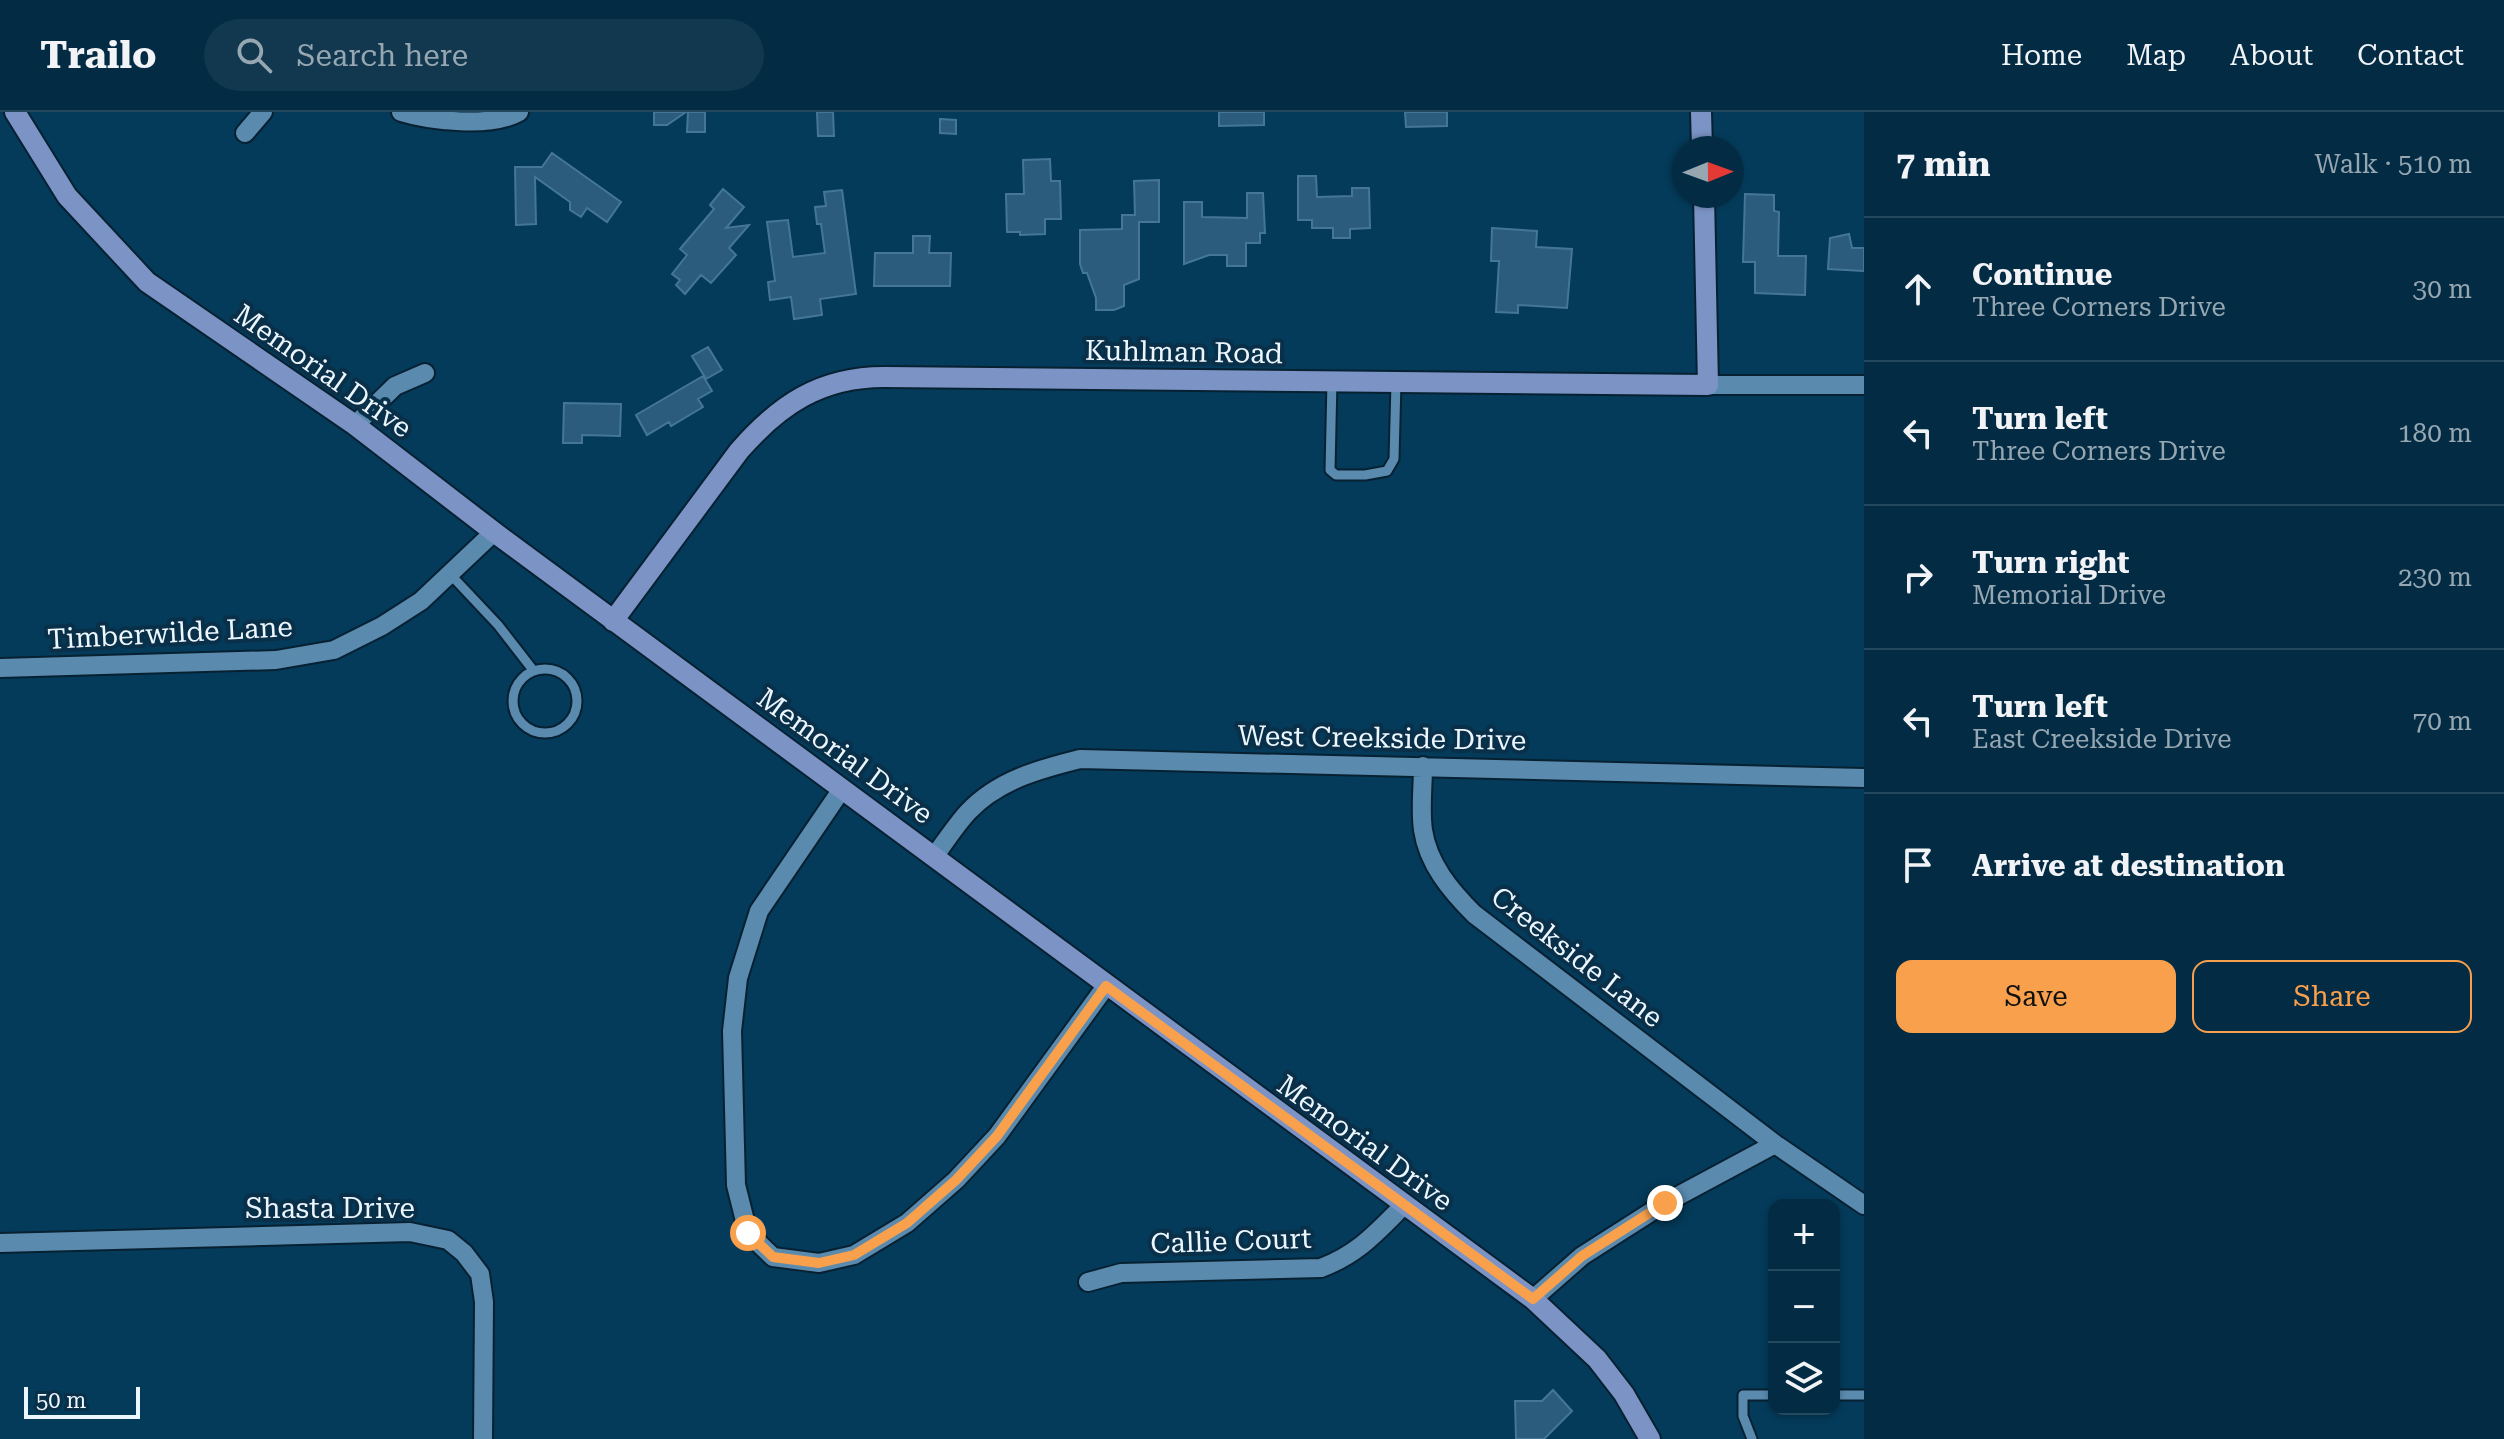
<!DOCTYPE html>
<meta charset="utf-8">
<style>
:root{--surface:#032c44;--page:#11384f;--text:#f1f3f6;--muted:#97a7b2;--line:#24485d;--accent:#f9a04c}
body{margin:0;font-family:"Roboto Serif",serif;background:var(--page);color:var(--text)}
.controls{position:absolute;right:24px;bottom:24px;display:grid;overflow:hidden;border-radius:16px;box-shadow:0 2px 6px #0004}
.controls button{width:72px;height:72px;display:grid;place-items:center;padding:0;border:0;border-bottom:2px solid var(--line);background:var(--surface);color:var(--text);font:40px sans-serif}
.compass{position:absolute;left:1672px;top:24px;width:72px;height:72px;border-radius:50%;background:var(--surface);box-shadow:0 2px 6px #0004;rotate:89deg}
.scale{position:absolute;left:24px;bottom:20px;width:116px;box-sizing:border-box;padding-left:8px;border:4px solid #ecf6fe;border-top:0;font-size:22px;line-height:28px;white-space:nowrap;color:#ecf6fe;-webkit-text-stroke:6px #093048;paint-order:stroke}
.stop{position:absolute;width:24px;height:24px;margin:-18px;border:6px solid #f9a04c;border-radius:50%;background:#fff}
.stop.end{background:#f9a04c;border-color:#fff;box-shadow:0 2px 8px #0008}
.list{margin:0;padding:0;list-style:none}
h2{display:flex;justify-content:space-between;align-items:center;height:104px;margin:0;padding:0 32px;font-size:34px}
h2 small{font-size:26px;font-weight:400;color:var(--muted)}
.list li{display:grid;grid-template-columns:52px 1fr auto;gap:24px;align-items:center;box-sizing:border-box;height:144px;padding:0 32px;border-top:2px solid var(--line)}
.list b{display:block;font-size:30px;white-space:nowrap}
.list p{margin:0;font-size:26px;white-space:nowrap;color:var(--muted)}
.list em{font-size:26px;font-style:normal;color:var(--muted)}
.actions{display:flex;gap:16px;padding:24px 32px}
.actions a{flex:1;padding:18px 0;border:2px solid var(--accent);border-radius:16px;text-align:center;font-size:28px;color:var(--accent)}
.actions .main{background:var(--accent);color:#111}
.icon{flex:none;width:44px;height:44px;fill:none;stroke:currentColor;stroke-width:2;stroke-linecap:round;stroke-linejoin:round}
.map{position:relative;flex:none;width:1864px;height:1327px;overflow:hidden}
header{display:flex;align-items:center;gap:48px;box-sizing:border-box;height:112px;padding:0 40px;background:var(--surface);border-bottom:2px solid var(--line)}
header strong{font-size:38px}
nav{display:flex;gap:44px;margin-inline-start:auto;font-size:28px}
.search{width:560px;height:72px;background:var(--page);display:flex;align-items:center;gap:20px;box-sizing:border-box;padding:0 28px;border-radius:44px;color:var(--muted);font-size:30px}
main{display:flex}
aside{flex:1;background:var(--surface)}
.map>svg:first-child{display:block}
.building{fill:#2b5b7d;stroke:#457699;stroke-width:2}
.lines{fill:none;stroke-linecap:round;stroke-linejoin:round}
.lane-casing{stroke:#072132;stroke-width:13}
.street-casing{stroke:#072132;stroke-width:22}
.secondary-casing{stroke:#072132;stroke-width:24}
.lane{stroke:#5a8aae;stroke-width:9}
.street{stroke:#5a8aae;stroke-width:18}
.secondary{stroke:#7b93c5;stroke-width:20}
.route{stroke:#f9a04c;stroke-width:10}
.labels{text-anchor:middle;dominant-baseline:central;stroke-width:8;stroke-linejoin:round;paint-order:stroke}
.street-label{font-size:28px;fill:#ecf6fe;stroke:#093048}
</style>
<header>
<strong>Trailo</strong>
<div class="search"><svg class="icon" aria-label="search" viewBox="0 0 24 24"><circle cx="10" cy="10" r="6"/><path d="M15 15l6 6"/></svg>Search here</div>
<nav><a>Home</a><a>Map</a><a>About</a><a>Contact</a></nav>
</header>
<main>
<div class="map">
<svg width="1864" height="1327" viewBox="0 0 1864 1327">
<rect width="100%" height="100%" fill="#043b5a"/>
<!-- building -->
<path class="building" d="M654,0H686L667,13H654Z
M688,0H705V20H687Z
M817,0H833L834,24H818Z
M1219,0H1264V13L1219,14Z
M1405,0H1447V14L1406,15Z
M940,7L956,8V22L940,21Z
M552,41L621,90L607,110L587,96L581,105L570,98V90L535,65L536,112L516,113L515,55H542Z
M1050,47L1051,69H1060L1061,107H1045V122L1020,123V120H1007L1006,82H1024L1023,48Z
M1298,64H1316L1317,85L1352,84V76H1369L1370,116L1350,117V126H1333V116H1312V108H1298Z
M1159,68V110H1139V167L1124,173V194L1114,198H1096V186L1087,161H1083L1080,152V118L1122,117V103H1135L1134,69Z
M723,77L744,95L726,116L749,113L729,136L736,143L711,171L701,163L685,182L676,173L680,168L672,162L687,143L680,137L714,97L710,93Z
M842,78L856,182L820,187L822,203L794,207L791,185L770,188L768,170L775,169L767,110L788,108L793,145L825,141L821,112H817L815,95L826,94L824,80Z
M1247,81H1263L1265,121H1260V131H1246V154H1227V143H1209L1184,152V90H1202V105L1247,106Z
M1745,82L1774,83V99L1779,100L1778,144H1806L1805,183L1755,181V150H1743Z
M1492,116L1537,119L1536,135L1572,137L1567,196L1518,193V201L1496,200L1499,149H1491Z
M1849,122L1852,136H1864V159L1828,157L1830,126Z
M913,124H930L929,141H951L950,174H874L875,141H913Z
M708,235L722,258L706,267L692,244Z
M703,264L712,279L698,287L703,295L671,314L669,310L647,323L636,303Z
M564,291L621,292L620,324L582,323V331H563Z
M1553,1278L1572,1299L1544,1327H1516L1515,1289H1542Z"/>
<g class="lines">
<!-- lane casing -->
<g class="lane-casing">
<path id="lane" d="M1332,269L1330,358L1336,363H1365L1387,359L1394,347L1396,270
M450,462L498,513L533,558
M513 589a32 32 0 1 1 64 0a32 32 0 1 1-64 0Z
M1834,1283H1864
M1752,1327L1743,1304V1283H1774"/>
</g>
<!-- street casing -->
<g class="street-casing">
<path id="street" d="M401,0C430,9 492,16 519,0
M245,21L263,0
M1708,273H1864
M355,313L395,274L425,261
M0,556L276,548L334,538L382,514L421,489L494,420
M1423,654C1423,675 1420,697 1423,718C1428,752 1451,779 1474,802L1775,1032L1864,1093
M842,677L759,799L738,866L732,919L736,1073L748,1121L773,1145L819,1151L854,1143L907,1111L956,1068L997,1024L1106,874
M934,745C945,730 956,713 968,700C998,668 1040,657 1080,647L1864,666
M0,1131L410,1120L448,1128L464,1141L480,1162L484,1190L483,1327
M1088,1170L1121,1161L1321,1156C1358,1142 1376,1121 1403,1094
M1533,1187L1582,1144L1665,1091L1775,1032"/>
</g>
<!-- secondary casing -->
<g class="secondary-casing">
<path id="secondary" d="M15,0L67,84L147,170L355,313L494,420L1533,1187L1597,1247L1624,1282L1650,1327
M1701,0L1702,36
M613,509L739,339C779,293 820,265 884,265L1708,273L1704,84"/>
</g>
<!-- lane -->
<use href="#lane" class="lane"/>
<!-- street -->
<use href="#street" class="street"/>
<!-- secondary -->
<use href="#secondary" class="secondary"/>
</g>
<g class="lines">
<!-- route -->
<path class="route" d="M748,1121L773,1145L819,1151L854,1143L907,1111L956,1068L997,1024L1106,874L1533,1187L1582,1144L1665,1091"/>
</g>
<g class="labels">
<!-- street labels -->
<g class="street-label">
<text transform="translate(1184 240) rotate(1)">Kuhlman Road</text>
<text transform="translate(323 259) rotate(35)">Memorial Drive</text>
<text transform="translate(170 521) rotate(-3)">Timberwilde Lane</text>
<text transform="translate(1382 626) rotate(1)">West Creekside Drive</text>
<text transform="translate(845 644) rotate(36)">Memorial Drive</text>
<text transform="translate(1577 845) rotate(38)">Creekside Lane</text>
<text transform="translate(1365 1031) rotate(36)">Memorial Drive</text>
<text x="330" y="1096">Shasta Drive</text>
<text transform="translate(1231 1129) rotate(-2)">Callie Court</text>
</g>
</g>
</svg>
<div class="controls">
<button>+</button>
<button>−</button>
<button><svg class="icon" aria-label="layers" viewBox="0 0 24 24"><path d="M12 4l9 5-9 5-9-5zM3 14l9 5 9-5"/></svg></button>
</div>
<svg class="compass" viewBox="-18 -18 36 36"><path d="M0-13l5 13h-10z" fill="#e53935"/><path d="M0 13l5-13h-10z" fill="#97a7b2"/></svg>
<div class="scale">50 m</div>
<div class="stop" style="left:748px;top:1121px"></div>
<div class="stop end" style="left:1665px;top:1091px"></div>
</div>
<aside>
<h2>7 min<small>Walk · 510 m</small></h2>
<ul class="list">
<li><svg class="icon" aria-label="ahead" viewBox="0 0 24 24"><path d="M12 20V5M6 11l6-6 6 6"/></svg><div><b>Continue</b><p>Three Corners Drive</p></div><em>30 m</em></li>
<li><svg class="icon" aria-label="left" viewBox="0 0 24 24"><path d="M17 20v-9H6M10 6l-5 5 5 5"/></svg><div><b>Turn left</b><p>Three Corners Drive</p></div><em>180 m</em></li>
<li><svg class="icon" aria-label="right" viewBox="0 0 24 24"><path d="M7 20v-9h11M14 6l5 5-5 5"/></svg><div><b>Turn right</b><p>Memorial Drive</p></div><em>230 m</em></li>
<li><svg class="icon" aria-label="left" viewBox="0 0 24 24"><path d="M17 20v-9H6M10 6l-5 5 5 5"/></svg><div><b>Turn left</b><p>East Creekside Drive</p></div><em>70 m</em></li>
<li><svg class="icon" aria-label="arrive" viewBox="0 0 24 24"><path d="M6 21V4h12l-3 4 3 4H6"/></svg><div><b>Arrive at destination</b></div></li>
</ul>
<div class="actions"><a class="main">Save</a><a>Share</a></div>
</aside>
</main>
